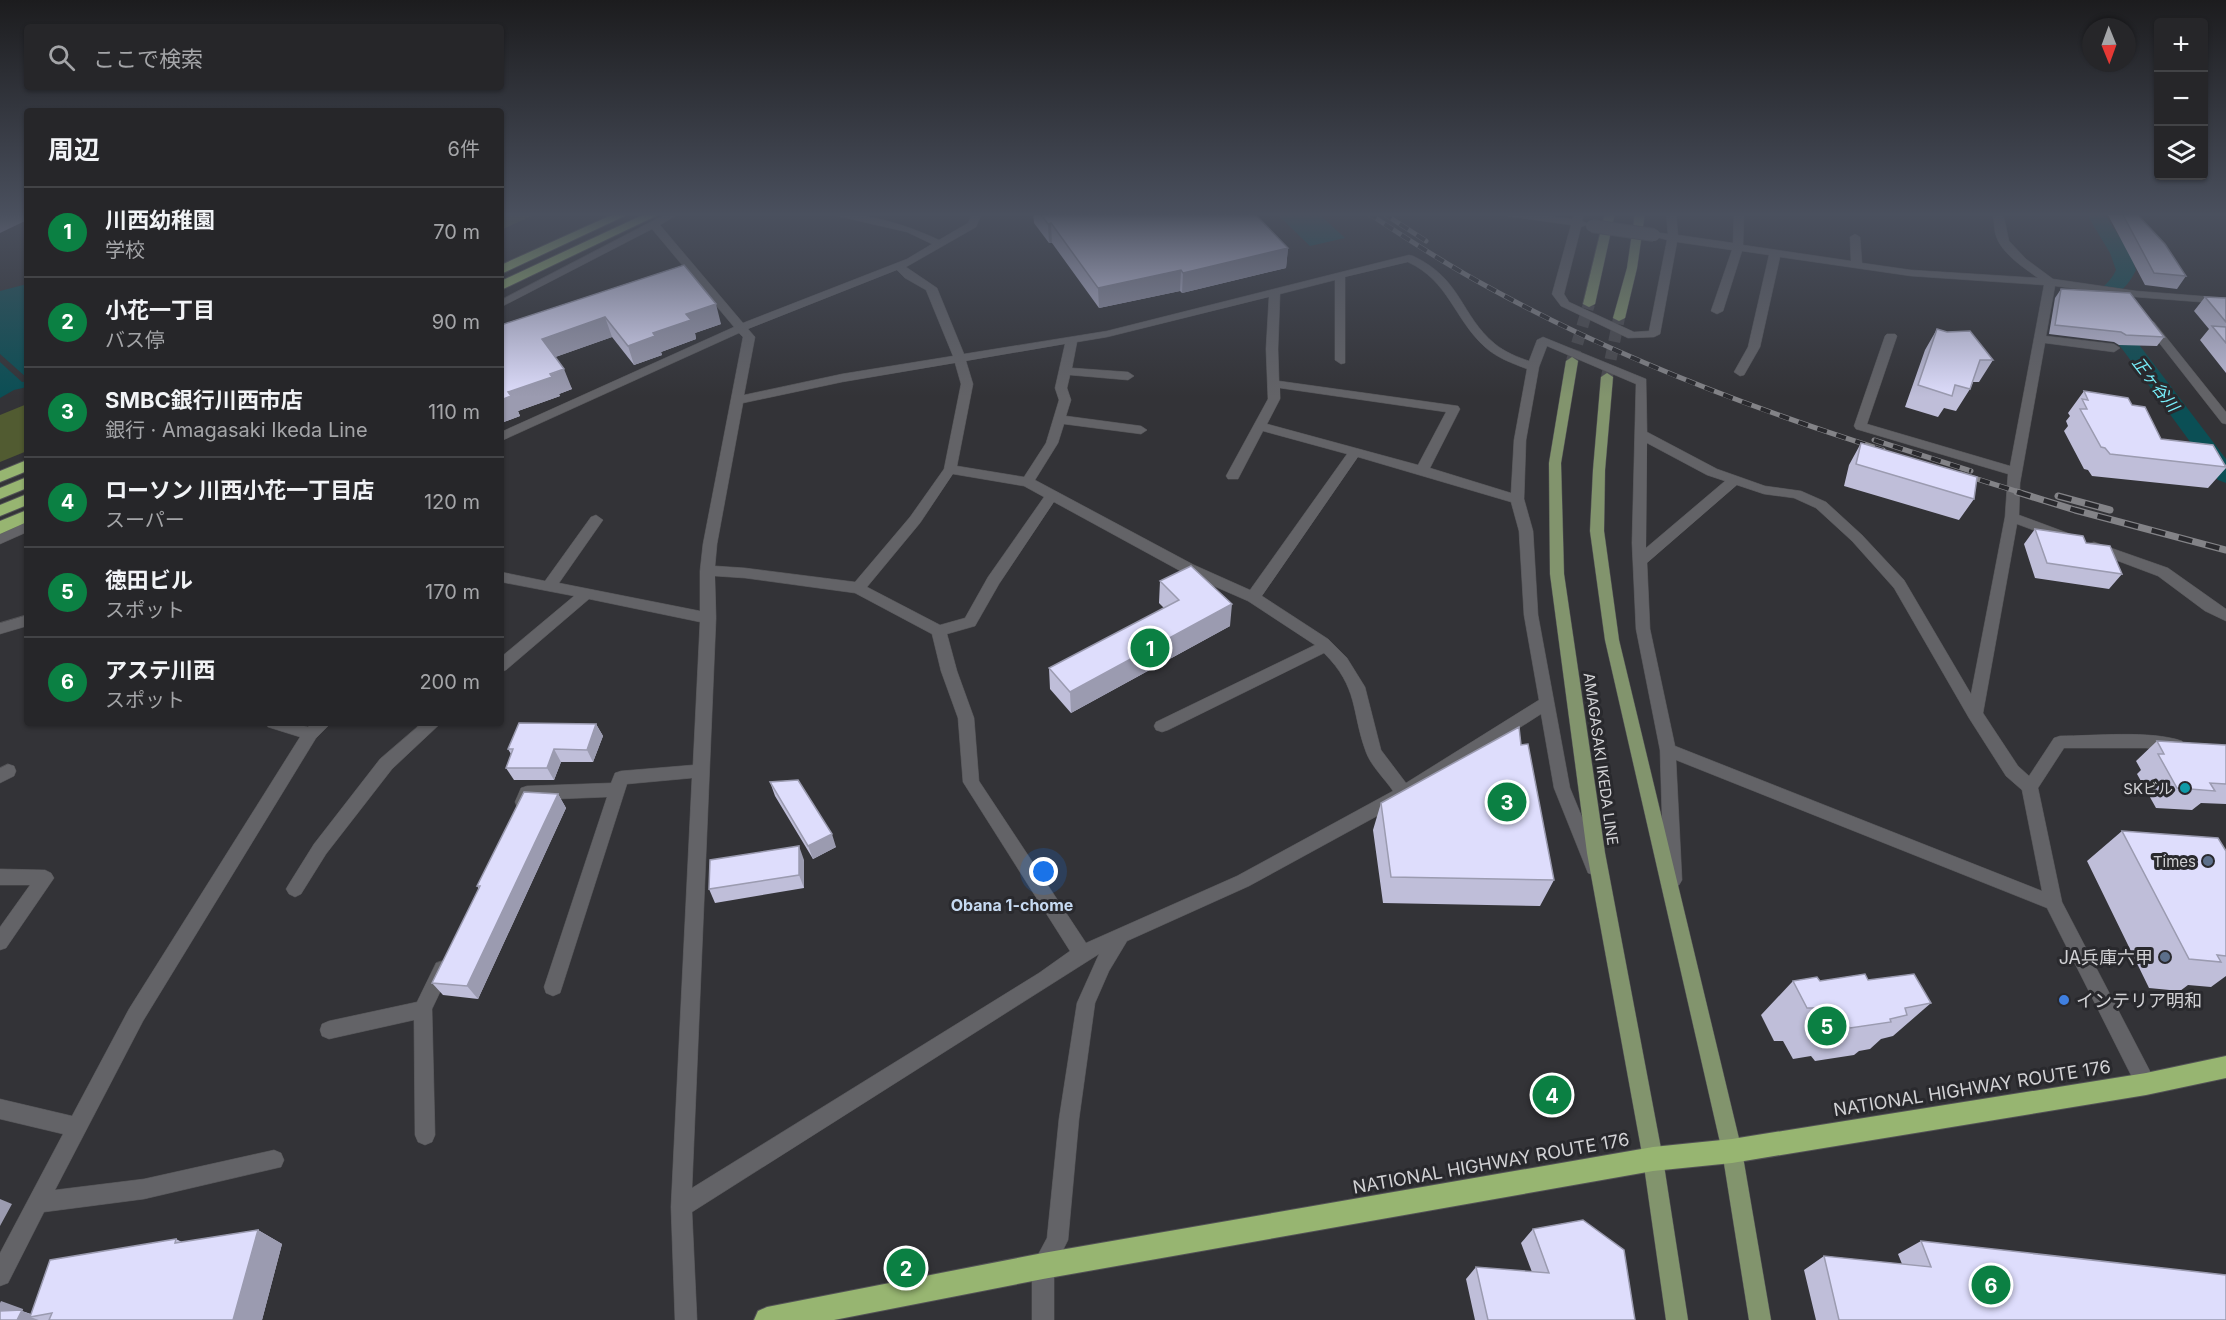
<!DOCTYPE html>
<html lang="ja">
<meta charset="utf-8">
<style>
:root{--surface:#262629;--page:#323235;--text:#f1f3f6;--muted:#a4a5a8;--line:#424346;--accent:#0b8043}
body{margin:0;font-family:Inter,"Noto Sans JP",sans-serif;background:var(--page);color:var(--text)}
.controls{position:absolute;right:18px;top:18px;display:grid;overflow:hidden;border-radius:6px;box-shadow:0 2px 4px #0004}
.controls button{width:54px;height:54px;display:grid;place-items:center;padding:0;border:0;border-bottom:2px solid var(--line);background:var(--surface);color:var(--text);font:30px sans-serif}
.compass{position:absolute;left:2082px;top:18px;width:54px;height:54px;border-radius:50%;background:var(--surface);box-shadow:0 2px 4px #0004;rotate:179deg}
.you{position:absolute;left:1044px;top:872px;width:21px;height:21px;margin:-15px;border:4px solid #fff;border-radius:50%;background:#1a73e8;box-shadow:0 0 0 9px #1a73e833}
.badge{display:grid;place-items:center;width:39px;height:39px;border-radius:50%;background:var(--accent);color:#fff;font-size:20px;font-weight:700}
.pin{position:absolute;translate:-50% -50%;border:3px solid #fff;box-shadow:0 2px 6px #0006}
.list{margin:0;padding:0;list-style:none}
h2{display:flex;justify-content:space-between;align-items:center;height:78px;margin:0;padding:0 24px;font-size:26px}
h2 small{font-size:20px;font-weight:400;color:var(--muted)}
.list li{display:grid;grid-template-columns:39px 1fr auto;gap:18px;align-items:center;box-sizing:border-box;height:90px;padding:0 24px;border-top:2px solid var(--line)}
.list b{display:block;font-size:22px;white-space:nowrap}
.list p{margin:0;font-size:20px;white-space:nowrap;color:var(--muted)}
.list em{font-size:20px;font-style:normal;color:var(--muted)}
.icon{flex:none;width:33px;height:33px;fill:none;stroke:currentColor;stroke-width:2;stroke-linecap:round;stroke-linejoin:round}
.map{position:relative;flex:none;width:2226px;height:1320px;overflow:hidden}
.search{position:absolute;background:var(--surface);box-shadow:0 2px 4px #0004;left:24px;top:24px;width:480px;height:66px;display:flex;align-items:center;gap:15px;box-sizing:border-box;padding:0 21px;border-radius:6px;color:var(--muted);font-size:22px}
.panel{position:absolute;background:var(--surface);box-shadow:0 2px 4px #0004;left:24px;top:108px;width:480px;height:618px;border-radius:6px}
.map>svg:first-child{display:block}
.green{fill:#515b31}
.water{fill:#0b4f55}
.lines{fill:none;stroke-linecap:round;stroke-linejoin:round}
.canal{fill:#0b4f55;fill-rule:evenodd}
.major-tunnel{stroke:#4b4b4f;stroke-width:12;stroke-dasharray:12 6;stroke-linecap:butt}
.minor-casing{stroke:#525255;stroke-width:1}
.major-casing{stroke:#525255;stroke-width:1}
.highway-casing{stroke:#525255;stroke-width:2}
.minor{fill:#636367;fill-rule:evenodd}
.major{fill:#82946d;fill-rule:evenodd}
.highway{fill:#97b571;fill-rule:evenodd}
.rail-far1-casing{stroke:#838387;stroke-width:5}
.rail-casing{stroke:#838387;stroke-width:7}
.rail-far1{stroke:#29292d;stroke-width:4;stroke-dasharray:10;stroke-linecap:butt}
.rail{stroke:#29292d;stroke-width:4.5;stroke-dasharray:14;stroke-linecap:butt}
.minor-bridge-casing{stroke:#525255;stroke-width:14;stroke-linecap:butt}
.minor-bridge{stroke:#636367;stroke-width:12}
.wall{fill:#bfbed9}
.shaded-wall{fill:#9b9bb0}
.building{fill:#deddfc;stroke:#9b9bb0;stroke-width:1.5}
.culture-dot{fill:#0f9aa8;stroke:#29292d;stroke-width:2}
.service-dot{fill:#5c6f8a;stroke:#29292d;stroke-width:2}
.shop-dot{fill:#3f7fe0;stroke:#29292d;stroke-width:2}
.labels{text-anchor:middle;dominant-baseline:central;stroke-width:6;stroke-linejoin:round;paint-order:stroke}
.street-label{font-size:15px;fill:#d2d2d5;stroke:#29292d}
.poi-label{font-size:15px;fill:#d2d2d5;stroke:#29292d;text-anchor:end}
.water-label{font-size:16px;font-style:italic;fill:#78effb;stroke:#29292d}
.neighbourhood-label{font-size:16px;font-weight:bold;fill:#c6daf2;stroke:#29292d}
.near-poi-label{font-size:18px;fill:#d2d2d5;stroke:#29292d;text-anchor:end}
.near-street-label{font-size:18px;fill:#d2d2d5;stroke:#29292d}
</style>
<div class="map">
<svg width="2226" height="1320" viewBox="0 0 2226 1320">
<rect width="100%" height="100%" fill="#333337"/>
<!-- green -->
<path class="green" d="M501,213H538L501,230Z
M27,404V451L0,462V415Z"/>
<!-- water -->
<path class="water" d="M1288,213H1318L1345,238L1310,246L1278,215Z
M27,284V378L0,354V291Z
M0,362L22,382L27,381V387L14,390L0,398Z"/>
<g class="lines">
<!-- canal -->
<path class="canal" d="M2086,213H2104L2130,253L2136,270C2127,289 2119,290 2107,304L2109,307L2137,342L2226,459V483L2218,480L2123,350L2089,309L2087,304C2096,291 2110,284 2116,270L2110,253Z"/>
<!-- major-tunnel -->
<path class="major-tunnel" d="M1572,361L1589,304
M1607,377L1619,318"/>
<!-- minor casing -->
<g class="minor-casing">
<path id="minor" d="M668,213H680L660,225L743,323L907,259L932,244L907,232L833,215L832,213C868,213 907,225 939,240L968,223L972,213H982L976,227L906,267L937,288L964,354L1107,331L1409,255L1413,256C1462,279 1460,315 1495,344C1505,352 1517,357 1529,361L1537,340L1543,337L1646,379L1647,432L1717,469L1765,486L1801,491L1826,502L1862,535L1904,580L1971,694L2005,517L2008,474L1856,429L1854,426L1885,336L1887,334H1895L1897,336L1867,424L2010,466L2044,285L1911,276L1780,257L1760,347L1744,375L1740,376L1734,372L1748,347L1769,255L1742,251L1723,311L1717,314L1711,311L1732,250L1677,242L1660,334L1654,337L1628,338L1561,306L1552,294L1571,225L1507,216L1502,213H1525L1572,219L1574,213H1584L1582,221L1589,224L1581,227L1564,294L1569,302L1634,332L1649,331L1667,240L1649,235L1654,232L1668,234L1666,213H1676L1678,235L1733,243L1734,213H1744L1743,245L1851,261L1850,237L1855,234L1860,237L1862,263L1911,270L2038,278C2023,267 1999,252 1995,232C1994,226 1994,219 1993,213H2003L2009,241L2026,259L2053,279L2136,291L2226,298V304L2136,297L2055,286L2046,336L2114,344L2120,348L2114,352L2045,343L2020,483L2019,515L2073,535L2075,538L2068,543L2017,524L1983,713L2018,766L2029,776L2054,738L2060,736C2094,736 2150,730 2182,741L2184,745L2182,749L2176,751L2146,748H2064L2038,788L2062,902L2153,1077L2156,1084L2153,1091L2146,1094L2139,1091L2047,908L1676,760L1682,880L1679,885L1673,888L1667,885L1664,880L1660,750L1636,629L1632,543L1636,384L1547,346L1539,367L1526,440L1524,499L1533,531L1538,615L1570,788L1603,868L1600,873L1594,875L1588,873L1554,788L1541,714L1410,798L1249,886L1127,941L1109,971L1095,1003L1079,1119L1068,1240L1054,1268V1320H1032V1266L1047,1238L1059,1119L1077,1003L1099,954L692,1212L697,1320H675L671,1207L692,778L627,784L562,987L560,993L553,996L546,993L544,987L607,797L532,800L529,807L523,809L517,807L515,802L521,788L527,786L611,783L615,773L621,771L693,765L700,622L589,599L506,670L501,672V657L574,596L501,582V572L545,581L591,517L596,515L603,520L559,583L700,611V571L703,544L743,337L739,333L501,441V432L734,327L652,229L501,307V300ZM1408,262C1449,281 1454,319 1485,347C1497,358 1512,363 1527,369L1514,440L1511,493L1430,468L1460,409L1458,406L1279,381L1278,349L1280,294L1335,280V360L1341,364L1345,363V277ZM897,270L905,278L926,290L953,356L842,374L744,395L755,337L748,329ZM1269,297L1266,349L1268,399L1226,476L1228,479H1238L1263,431L1347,454L1250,590L1194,565L1035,480L1058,443L1064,424L1141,434L1147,430L1141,426L1066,416L1071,400L1067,388L1070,375L1128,380L1134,376L1128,372L1072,368L1077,342L1107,337ZM1065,344L1055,388L1059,400L1046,443L1024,477L957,466L973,384L966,361ZM955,363L961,384L944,469L910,517L855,582L745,568L715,566L717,544L743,403L842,382ZM1280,388L1446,412L1418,465L1267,424L1280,399ZM1647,443L1707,475L1725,481L1646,548ZM1358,457L1511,502L1519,531L1524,615L1539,700L1406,783L1381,750L1365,687L1347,658L1328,639L1262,596ZM953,474L1024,486L1044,497L988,577L965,618L940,625L867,587L920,523ZM1737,485L1764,494L1794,498L1816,508L1852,541L1894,588L1969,718L2006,776L2022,790L2042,891L1675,746L1650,629L1647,563ZM1054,502L1184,573L1248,601L1315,645L1156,722L1154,726L1156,730L1162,732L1168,730L1324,653C1359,688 1351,711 1366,752C1371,766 1385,779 1393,791L1237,876L1086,943L979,781L974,718L957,671L947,634L975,626L999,584ZM715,576L745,578L855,593L932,634L941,671L958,718L963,782L1070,951L1039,973L692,1188L716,618Z
M2150,321L2154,322L2226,412V424L2222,423L2146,326L2144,324Z
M27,522V532L0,544V534Z
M2094,542L2168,568L2226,609V621L2205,611L2158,576L2089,550L2087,547L2089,544Z
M27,615V626L0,634V623Z
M266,723H294L308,727L312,723H331L316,738L143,1021L55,1190L144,1179L274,1150L281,1153L284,1160L281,1167L144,1199L44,1212L8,1283L0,1286V1253L63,1134L0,1119V1099L72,1116L129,1009L300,737L268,727Z
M422,723H441L392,769L326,854L301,894L295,897L289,894L286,889L289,884L314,844L380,759Z
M8,764L14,766L16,771L14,776L0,783V768Z
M0,869L45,870L51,873L54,878L6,948L0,950V927L30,885H0Z
M442,961L448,963L451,969L432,1009L435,1135L432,1142L425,1145L418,1142L415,1135L414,1020L329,1039L322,1036L320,1030L322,1024L329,1021L417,1002L436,963Z"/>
</g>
<!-- major casing -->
<g class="major-casing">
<path id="major" d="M1605,213H1615L1595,304L1589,307L1583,304Z
M1635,213H1645L1637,268L1625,318L1619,321L1613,318L1627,268Z
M1572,357L1578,361L1561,463L1564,574L1605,853L1663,1159L1688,1320H1666L1643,1159L1587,853L1550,574L1549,463L1566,361Z
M1607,373L1613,377L1605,470L1604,531L1619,640L1742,1151L1771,1320H1749L1722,1151L1605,640L1590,531L1593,470L1601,377Z"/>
</g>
<!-- highway casing -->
<g class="highway-casing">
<path id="highway" d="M616,213H631L501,274V265Z
M647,213H662L501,290V281Z
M27,460V471L0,482V471Z
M27,477V488L0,499V488Z
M27,494V505L0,516V505Z
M27,510V522L0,534V521Z
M2226,1056V1078L2146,1095L1732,1163L1653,1171L1043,1279L834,1320H754L758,1311L767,1307L1043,1253L1653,1147L1732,1139L2146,1073Z"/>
</g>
<!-- minor -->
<use href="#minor" class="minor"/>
<!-- major -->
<use href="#major" class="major"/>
<!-- highway -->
<use href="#highway" class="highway"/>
<!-- rail-far1 casing -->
<g class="rail-far1-casing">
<path id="rail-far1" d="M1368,213C1407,239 1447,265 1488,287C1613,356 1747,407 1883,450
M1383,213L1426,241
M1874,440L1971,471
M1961,474L2022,493"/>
</g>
<!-- rail casing -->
<g class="rail-casing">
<path id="rail" d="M2017,492L2075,510L2226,550
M2058,496L2110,510"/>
</g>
<!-- rail-far1 -->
<use href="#rail-far1" class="rail-far1"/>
<!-- rail -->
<use href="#rail" class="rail"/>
<!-- minor-bridge casing -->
<g class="minor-bridge-casing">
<path id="minor-bridge" d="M1592,226L1654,235"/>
</g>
<!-- minor-bridge -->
<use href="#minor-bridge" class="minor-bridge"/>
</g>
<!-- wall -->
<path class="wall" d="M1033,213H1254L1288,248L1286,268L1182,293L1180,291L1099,308L1052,243H1049L1034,223Z
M2107,213H2136L2186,276L2177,289L2145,285Z
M684,265L721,324L695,333L696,339L661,352L662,355L634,365L612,337L555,357L572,389L559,394L560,396L518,411L520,416L501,423V325Z
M2061,289L2164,337L2157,346L2119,345L2114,342L2049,334L2055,298Z
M2205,297L2226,298V373L2200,340L2209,329L2194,311Z
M1937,329L1993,360L1979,382H1973L1970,389L1956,411L1944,408L1938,417L1905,407L1925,350Z
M2084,391L2132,405L2161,439L2226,465V468L2208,488L2092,476L2088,470L2084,469L2064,431L2068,426L2066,421L2070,416L2068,413Z
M1861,443L1974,499L1959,520L1844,486L1849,465Z
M2035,529L2086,543L2122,574L2109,589L2035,578L2024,544Z
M1160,581L1230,626L1071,713L1050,689L1049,668L1164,608L1159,603Z
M596,724L603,736L593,762H561L554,780H514L506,768L511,754L508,749Z
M2157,741L2226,745V804L2201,803L2192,810L2156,808L2137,774L2141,770L2136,761Z
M1521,745L1554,880L1540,906L1383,903L1373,830L1381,803Z
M770,782L836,847L813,859L775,796Z
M558,794L566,808L478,999L443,995L432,983L479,889L477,886Z
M2122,831L2226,851V976L2211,987L2188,985L2180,991L2149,988L2087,861Z
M804,860V888L715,903L709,889Z
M1868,980L1931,1003L1893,1036L1881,1039L1870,1049L1859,1051L1854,1055L1815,1061L1811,1056L1793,1059L1783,1041H1774L1761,1015L1793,981H1820Z
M1533,1229L1635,1320H1475L1466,1279L1476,1267L1532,1272L1521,1243Z
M258,1230L282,1244L262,1320H0L23,1309L22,1311L31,1314L176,1239L182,1242Z
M1921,1241L2226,1320H1816L1804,1270L1824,1256L1902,1264L1898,1254Z"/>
<!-- shaded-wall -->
<path class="shaded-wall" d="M0,213H27V220L0,233Z
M1051,223L1052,243H1049L1048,224Z
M1288,248L1286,268L1182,293L1183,273Z
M1181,270L1180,291L1099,308L1098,288Z
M716,304L721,324L695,333L696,339L661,352L662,355L634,365L628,346L653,333L686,314Z
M605,317L612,337L550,359L542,339Z
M564,369L572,389L559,394L560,396L518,411L520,416L501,423V400L508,392Z
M1232,604L1230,626L1071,713L1070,692Z
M596,724L603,736L593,762L587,750Z
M554,749L561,762L554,780L547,768Z
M558,794L566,808L478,999L467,986Z
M832,834L836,847L813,859L808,846Z
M799,846L804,860V888L799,875Z
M0,1199L12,1204L0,1226Z
M258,1230L282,1244L262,1320H233Z
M1,1301L23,1309L22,1311L35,1316L30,1317L39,1320H17L0,1313V1303Z"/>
<!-- building -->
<path class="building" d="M1040,213H1254L1288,248L1183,273L1181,270L1098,288L1051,223L1048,224Z
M2122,213H2136L2165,244L2186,276L2154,273Z
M684,265L716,304L686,314L691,320L653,333L655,336L628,346L605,317L542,339L564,369L550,374L552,377L508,392L511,396L501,400V325Z
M2061,289L2130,293L2164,337L2126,335L2121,332L2055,325Z
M2205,297L2226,298V322Z
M2212,326L2226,327V343Z
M1937,329L1947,332L1970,331L1993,360H1980L1970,389L1955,385L1952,396L1918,385Z
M2084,391L2128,398L2132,405L2145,407L2161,439L2213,445L2226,467L2110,454L2105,448L2101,447L2080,409H2087L2082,399L2088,400Z
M1861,443L1977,477L1974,499L1856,464Z
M2035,529L2083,536L2086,543L2110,546L2122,574L2047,563Z
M1191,566L1232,604L1070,692L1049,668L1179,600L1160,581Z
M519,723L596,724L587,750L554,749L547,768H506L513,749H508Z
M1519,727L1521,745L1528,744L1554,880L1391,877L1381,803Z
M2157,741L2226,745V784L2210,783L2215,791L2177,788L2158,754H2164Z
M798,780L832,834L808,846L770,782Z
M524,792L558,794L467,986L432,983L480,886H477Z
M2122,831L2218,838L2226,851V956L2217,955L2221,962L2189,959Z
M799,846V875L709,889L710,860Z
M1865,974L1868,980L1914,974L1931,1003L1905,1008L1907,1015L1890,1019L1891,1022L1850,1028L1845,1023L1827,1026L1815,1008H1807L1793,981L1817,977L1820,981Z
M1583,1220L1624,1250L1635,1320H1488L1476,1267L1549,1273L1533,1229Z
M258,1230L233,1320H49L52,1313L30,1317L50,1260L176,1239L175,1243Z
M1921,1241L2226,1275V1320H1839L1824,1256L1931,1267Z
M22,1310L17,1320H0V1311Z"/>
<!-- sky -->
<linearGradient id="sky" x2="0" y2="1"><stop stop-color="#1c1c1e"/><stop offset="0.54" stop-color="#4a505e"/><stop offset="1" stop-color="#4a505e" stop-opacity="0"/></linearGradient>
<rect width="2226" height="397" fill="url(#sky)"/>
<!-- markers -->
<circle class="culture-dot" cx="2185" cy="788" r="6"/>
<g class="service-dot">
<circle cx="2208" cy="861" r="6"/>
<circle cx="2165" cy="957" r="6"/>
</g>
<circle class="shop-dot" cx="2064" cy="1000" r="6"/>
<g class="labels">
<!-- street labels -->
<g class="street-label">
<text transform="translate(1601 759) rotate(82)">AMAGASAKI IKEDA LINE</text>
</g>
<!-- poi labels -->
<g class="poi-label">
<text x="2173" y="788">SKビル</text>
<text x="2196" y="861">Times</text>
</g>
<!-- water labels -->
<g class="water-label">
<text transform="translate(2156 384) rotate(52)">正ヶ谷川</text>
</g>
<!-- neighbourhood labels -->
<g class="neighbourhood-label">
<text x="1012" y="905">Obana 1-chome</text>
</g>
<!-- near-poi labels -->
<g class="near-poi-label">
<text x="2153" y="957">JA兵庫六甲</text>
<text x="2076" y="1000" text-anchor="start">インテリア明和</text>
</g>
<!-- near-street labels -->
<g class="near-street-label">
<text transform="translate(1972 1088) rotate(-9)">NATIONAL HIGHWAY ROUTE 176</text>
<text transform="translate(1491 1163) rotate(-10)">NATIONAL HIGHWAY ROUTE 176</text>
</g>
</g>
</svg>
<div class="controls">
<button>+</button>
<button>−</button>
<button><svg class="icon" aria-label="layers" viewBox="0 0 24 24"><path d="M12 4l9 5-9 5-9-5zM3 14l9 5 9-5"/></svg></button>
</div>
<svg class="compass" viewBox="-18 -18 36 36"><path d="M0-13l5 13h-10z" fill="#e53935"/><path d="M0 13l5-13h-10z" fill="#a4a5a8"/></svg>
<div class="you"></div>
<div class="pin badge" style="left:1150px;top:648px">1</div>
<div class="pin badge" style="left:906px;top:1268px">2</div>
<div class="pin badge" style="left:1507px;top:802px">3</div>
<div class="pin badge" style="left:1552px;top:1095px">4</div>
<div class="pin badge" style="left:1827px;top:1026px">5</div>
<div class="pin badge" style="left:1991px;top:1285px">6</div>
<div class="search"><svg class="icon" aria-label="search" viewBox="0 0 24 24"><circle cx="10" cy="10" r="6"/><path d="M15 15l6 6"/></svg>ここで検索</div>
<section class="panel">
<h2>周辺<small>6件</small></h2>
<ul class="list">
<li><span class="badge">1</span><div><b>川西幼稚園</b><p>学校</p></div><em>70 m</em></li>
<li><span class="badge">2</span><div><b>小花一丁目</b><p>バス停</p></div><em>90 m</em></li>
<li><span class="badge">3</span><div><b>SMBC銀行川西市店</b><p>銀行 · Amagasaki Ikeda Line</p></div><em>110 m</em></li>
<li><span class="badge">4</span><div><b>ローソン 川西小花一丁目店</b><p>スーパー</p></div><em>120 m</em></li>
<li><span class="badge">5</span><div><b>徳田ビル</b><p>スポット</p></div><em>170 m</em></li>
<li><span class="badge">6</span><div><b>アステ川西</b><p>スポット</p></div><em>200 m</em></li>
</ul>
</section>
</div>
